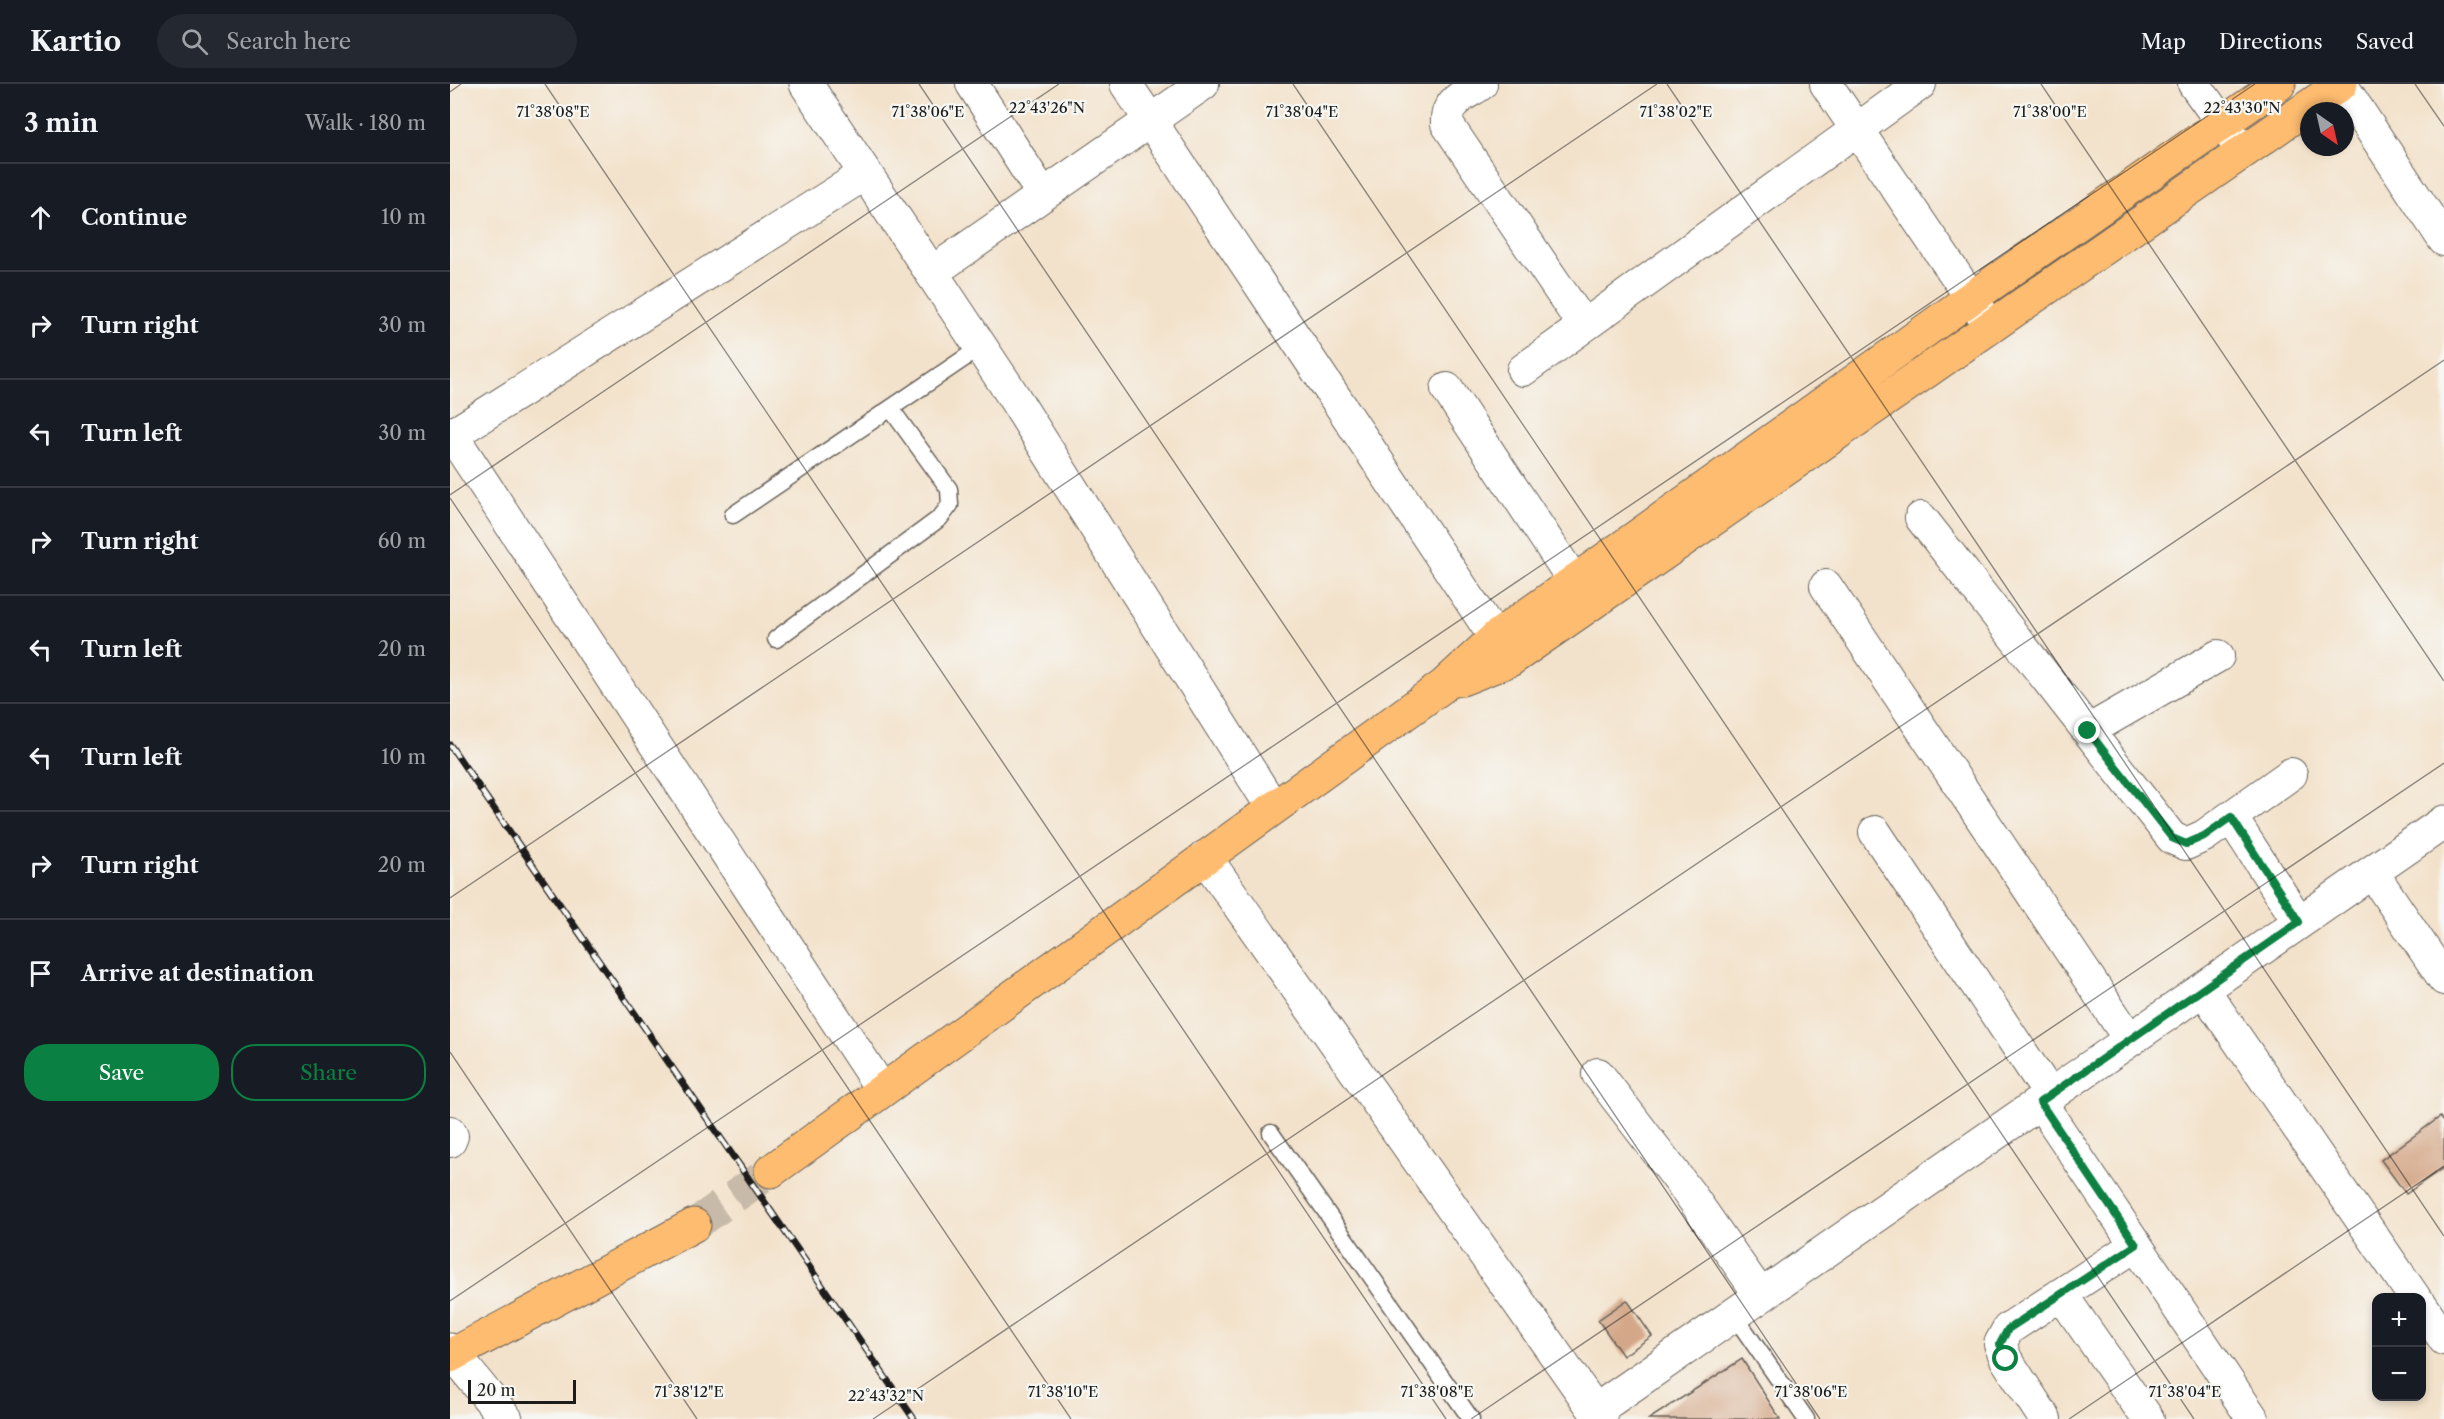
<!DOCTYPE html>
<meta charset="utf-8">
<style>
:root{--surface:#171b24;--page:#242831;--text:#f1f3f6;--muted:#9ea1a6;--line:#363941;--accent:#0b8043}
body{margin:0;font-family:"Libre Caslon Text",serif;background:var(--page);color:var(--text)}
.controls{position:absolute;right:18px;bottom:18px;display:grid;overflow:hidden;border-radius:12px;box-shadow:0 3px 9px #0003}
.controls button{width:54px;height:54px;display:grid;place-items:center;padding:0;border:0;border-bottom:2px solid var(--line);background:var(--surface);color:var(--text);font:30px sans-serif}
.compass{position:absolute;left:1850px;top:18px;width:54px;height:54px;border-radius:50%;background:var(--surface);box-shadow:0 3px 9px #0003;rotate:146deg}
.scale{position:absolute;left:18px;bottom:15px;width:108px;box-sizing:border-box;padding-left:6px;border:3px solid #1c1c1c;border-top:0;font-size:16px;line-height:21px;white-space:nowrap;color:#1c1c1c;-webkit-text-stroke:4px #f6f6f2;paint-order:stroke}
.stop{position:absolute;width:18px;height:18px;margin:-14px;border:4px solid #0b8043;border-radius:50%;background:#fff}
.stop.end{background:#0b8043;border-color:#fff;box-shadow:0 2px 6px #0008}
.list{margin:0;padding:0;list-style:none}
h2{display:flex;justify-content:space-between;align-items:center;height:78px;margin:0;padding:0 24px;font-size:26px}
h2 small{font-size:20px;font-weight:400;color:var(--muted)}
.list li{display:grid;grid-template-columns:39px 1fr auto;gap:18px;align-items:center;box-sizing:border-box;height:108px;padding:0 24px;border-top:2px solid var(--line)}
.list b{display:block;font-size:22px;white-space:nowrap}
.list em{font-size:20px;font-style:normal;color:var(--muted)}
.actions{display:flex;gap:12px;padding:18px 24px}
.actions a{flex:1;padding:14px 0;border:2px solid var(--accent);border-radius:24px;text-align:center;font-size:21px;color:var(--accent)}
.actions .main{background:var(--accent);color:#fff}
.icon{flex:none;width:33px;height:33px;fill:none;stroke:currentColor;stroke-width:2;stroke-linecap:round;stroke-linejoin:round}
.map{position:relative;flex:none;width:1994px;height:1335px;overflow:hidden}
header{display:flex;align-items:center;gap:36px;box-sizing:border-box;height:84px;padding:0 30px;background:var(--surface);border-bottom:2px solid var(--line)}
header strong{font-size:28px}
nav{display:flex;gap:33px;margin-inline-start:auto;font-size:21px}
.search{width:420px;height:54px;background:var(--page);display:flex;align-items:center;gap:15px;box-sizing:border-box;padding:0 21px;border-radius:33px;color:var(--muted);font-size:22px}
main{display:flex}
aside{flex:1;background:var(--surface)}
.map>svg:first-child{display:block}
.building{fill:#d4a788}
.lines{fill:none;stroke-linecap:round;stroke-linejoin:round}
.trunk-tunnel{stroke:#c8baa8;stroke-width:33;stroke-dasharray:33 16;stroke-linecap:butt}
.service-casing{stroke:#676159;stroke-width:19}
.minor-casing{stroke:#676159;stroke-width:34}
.tertiary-casing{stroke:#676159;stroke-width:35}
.trunk-casing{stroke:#676159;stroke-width:35}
.service{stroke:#fff;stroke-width:16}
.minor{stroke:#fff;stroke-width:32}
.tertiary{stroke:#fff;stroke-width:33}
.trunk{stroke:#febc70;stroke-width:33}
.rail-casing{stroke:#1c1c1c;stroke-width:7}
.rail{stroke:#f6f6f2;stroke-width:4.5;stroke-dasharray:14;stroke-linecap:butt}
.route{stroke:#0b8043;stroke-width:8}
.ticks{fill:none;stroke:#1c1c1c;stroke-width:1.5;stroke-opacity:0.45}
.ticks-label{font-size:15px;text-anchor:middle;fill:#1c1c1c;stroke:#f6f6f2;stroke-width:4.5;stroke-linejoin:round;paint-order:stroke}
</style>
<header>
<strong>Kartio</strong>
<div class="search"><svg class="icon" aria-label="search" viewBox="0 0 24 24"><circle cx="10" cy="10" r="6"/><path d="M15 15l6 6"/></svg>Search here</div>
<nav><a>Map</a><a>Directions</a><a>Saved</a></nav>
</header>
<main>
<aside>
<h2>3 min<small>Walk · 180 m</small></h2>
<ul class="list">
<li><svg class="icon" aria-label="ahead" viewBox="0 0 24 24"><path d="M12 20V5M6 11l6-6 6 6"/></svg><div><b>Continue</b></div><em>10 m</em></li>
<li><svg class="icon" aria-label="right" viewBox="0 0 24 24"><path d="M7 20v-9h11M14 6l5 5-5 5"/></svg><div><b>Turn right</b></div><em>30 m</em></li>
<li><svg class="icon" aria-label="left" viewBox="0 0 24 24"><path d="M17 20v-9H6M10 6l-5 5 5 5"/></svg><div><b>Turn left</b></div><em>30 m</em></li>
<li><svg class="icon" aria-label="right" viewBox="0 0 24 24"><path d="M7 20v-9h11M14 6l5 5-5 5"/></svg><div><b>Turn right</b></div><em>60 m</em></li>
<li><svg class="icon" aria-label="left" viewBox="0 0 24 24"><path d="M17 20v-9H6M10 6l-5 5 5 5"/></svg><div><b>Turn left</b></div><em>20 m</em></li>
<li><svg class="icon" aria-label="left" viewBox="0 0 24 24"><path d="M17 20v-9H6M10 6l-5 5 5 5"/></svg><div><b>Turn left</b></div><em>10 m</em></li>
<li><svg class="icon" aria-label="right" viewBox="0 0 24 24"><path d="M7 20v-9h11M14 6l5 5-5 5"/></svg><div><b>Turn right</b></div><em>20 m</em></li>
<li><svg class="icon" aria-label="arrive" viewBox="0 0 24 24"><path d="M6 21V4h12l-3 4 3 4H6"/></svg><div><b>Arrive at destination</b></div></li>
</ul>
<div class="actions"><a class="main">Save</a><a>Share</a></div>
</aside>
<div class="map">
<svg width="1994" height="1335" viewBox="0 0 1994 1335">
<rect width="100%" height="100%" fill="#f6f6f2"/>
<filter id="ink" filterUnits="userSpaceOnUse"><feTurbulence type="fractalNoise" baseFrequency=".0167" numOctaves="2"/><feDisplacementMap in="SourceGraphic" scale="12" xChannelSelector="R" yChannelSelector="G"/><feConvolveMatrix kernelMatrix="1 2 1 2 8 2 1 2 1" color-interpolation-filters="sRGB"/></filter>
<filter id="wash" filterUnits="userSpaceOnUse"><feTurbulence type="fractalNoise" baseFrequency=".008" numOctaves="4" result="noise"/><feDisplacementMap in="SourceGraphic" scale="24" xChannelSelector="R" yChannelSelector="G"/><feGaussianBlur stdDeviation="1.35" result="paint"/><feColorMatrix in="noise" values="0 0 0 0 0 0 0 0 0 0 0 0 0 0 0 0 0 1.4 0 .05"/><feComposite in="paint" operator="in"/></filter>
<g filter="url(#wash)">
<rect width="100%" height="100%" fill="#f3e2cb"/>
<g id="blocks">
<!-- building -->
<path class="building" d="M1990,1033L1994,1039V1083L1956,1110L1931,1076Z
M1177,1216L1202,1252L1173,1272L1148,1236Z
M1292,1275L1330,1335H1199Z"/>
</g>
</g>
<g filter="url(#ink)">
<use href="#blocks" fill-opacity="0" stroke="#676159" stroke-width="1.5"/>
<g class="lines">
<!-- trunk-tunnel -->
<path class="trunk-tunnel" d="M244,1141L321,1087"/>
<!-- service casing -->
<g class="service-casing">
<path id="service" d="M283,431L531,263
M326,555L490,434L500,421L499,405L441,325
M821,1049L1021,1335
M1284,1231L1356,1335"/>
</g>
<!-- minor casing -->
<g class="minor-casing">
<path id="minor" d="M522,0L593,111
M676,0L1060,576
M1031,0C1015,11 995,17 997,40L1134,242
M1376,0L1541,243
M1744,0L1793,68
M1891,0L1994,156
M481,189L753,0
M1073,286L1470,0
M997,305L1139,520
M0,348L432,1006
M2,351L415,90
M1471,434L1722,754L1736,760L1754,752L1841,690
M1376,502L1680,956
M1638,647L1768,572
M1781,733L1849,838
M1425,748L1600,1011
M1922,788L1994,895
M1753,905L1965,1214
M1148,990L1239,1109L1311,1212
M1590,1018L1803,1335
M0,1048L2,1052L0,1057
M1611,1210L1698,1335
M1972,1222L1994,1255
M1595,1335L1556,1275L1550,1260L1558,1245L1686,1161"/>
</g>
<!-- tertiary casing -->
<g class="tertiary-casing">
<path id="tertiary" d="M356,0L558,304L823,724
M755,773L1151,1335
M0,1266L56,1335
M1145,1327L1994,738"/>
</g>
<!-- trunk casing -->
<g class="trunk-casing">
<path id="trunk" d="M1012,595L1060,576L1891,0
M321,1087L993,602L1045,554L1521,214L1829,0
M0,1272L244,1141"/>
</g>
<!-- service -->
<use href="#service" class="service"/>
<!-- minor -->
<use href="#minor" class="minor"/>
<!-- tertiary -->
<use href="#tertiary" class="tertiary"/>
<!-- trunk -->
<use href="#trunk" class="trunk"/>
<!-- rail casing -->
<g class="rail-casing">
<path id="rail" d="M0,661L464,1335"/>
</g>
<!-- rail -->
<use href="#rail" class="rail"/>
</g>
</g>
<g class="lines" filter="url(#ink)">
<!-- route -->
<path class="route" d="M1556,1275L1550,1260L1558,1245L1686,1161L1590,1018L1849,838L1781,733L1754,752L1736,760L1722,754L1638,647"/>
</g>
<!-- ticks -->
<path class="ticks" d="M95,0L996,1335M469,0L1370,1335M843,0L1744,1335M1217,0L1994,1152M1591,0L1994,597M1965,0L1994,42M0,8L11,0M0,411L609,0M0,414L621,1335M0,814L1207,0M0,968L247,1335M0,1217L1805,0M423,1335L1994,276M1021,1335L1994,679M1619,1335L1994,1082"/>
<g class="ticks-label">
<text x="597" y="29">22°43'26"N</text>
<text x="1792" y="29">22°43'30"N</text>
<text x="103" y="33">71°38'08"E</text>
<text x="478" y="33">71°38'06"E</text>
<text x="1226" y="33">71°38'02"E</text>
<text x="1600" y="33">71°38'00"E</text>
<text x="852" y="33">71°38'04"E</text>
<text x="239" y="1313">71°38'12"E</text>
<text x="613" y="1313">71°38'10"E</text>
<text x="987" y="1313">71°38'08"E</text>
<text x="1361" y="1313">71°38'06"E</text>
<text x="1735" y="1313">71°38'04"E</text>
<text x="436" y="1317">22°43'32"N</text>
</g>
</svg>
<div class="controls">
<button>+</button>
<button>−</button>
</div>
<svg class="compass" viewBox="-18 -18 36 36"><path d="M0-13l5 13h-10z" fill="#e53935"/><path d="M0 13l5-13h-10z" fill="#9ea1a6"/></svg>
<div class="scale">20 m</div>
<div class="stop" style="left:1556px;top:1275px"></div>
<div class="stop end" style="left:1638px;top:647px"></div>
</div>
</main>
